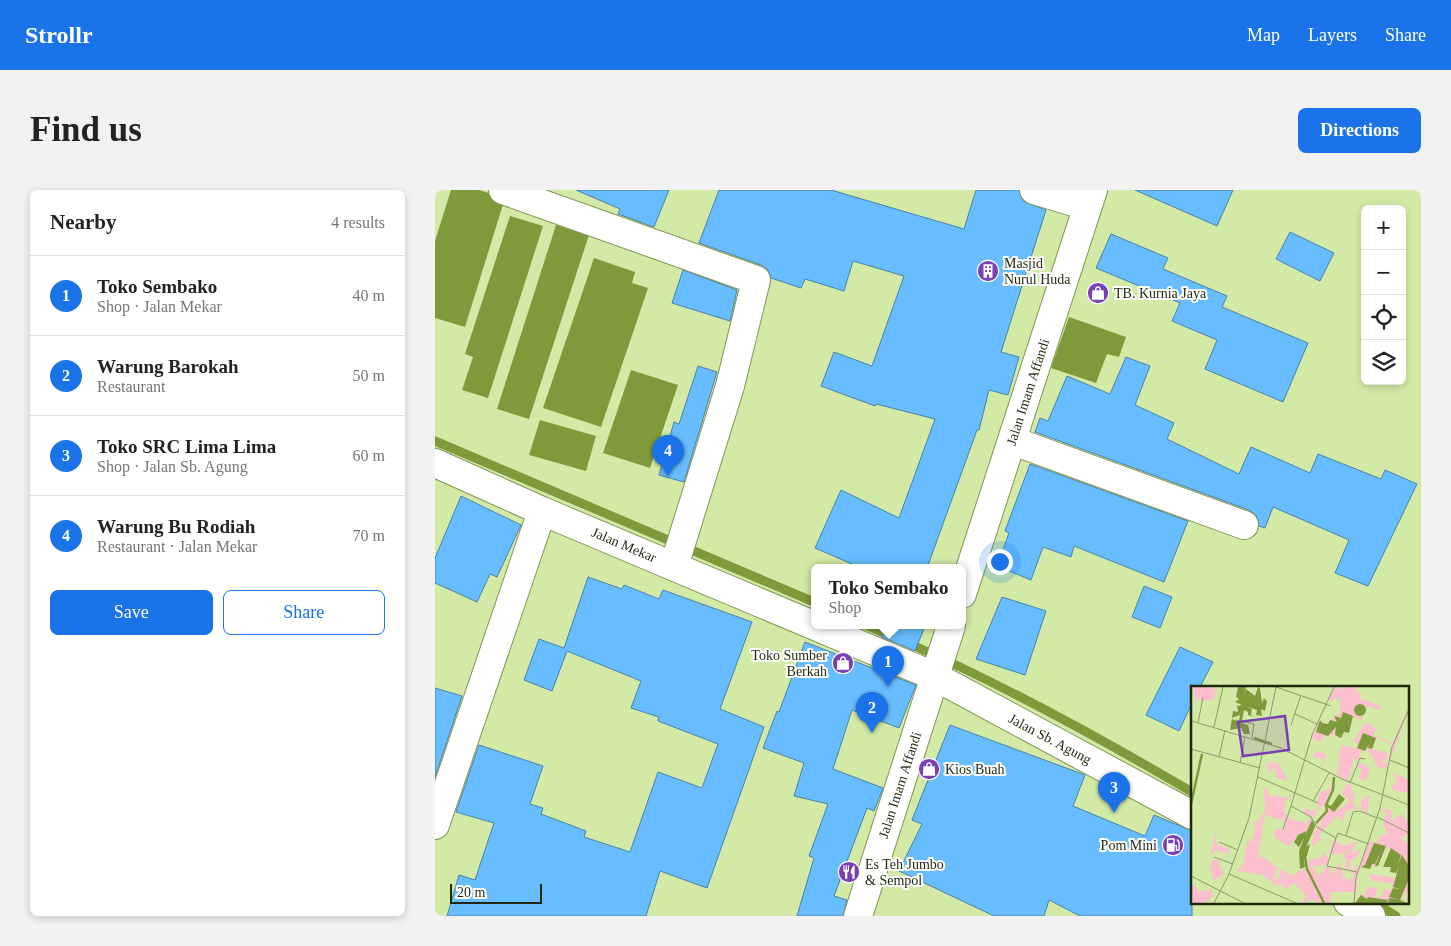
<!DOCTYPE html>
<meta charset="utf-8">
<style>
:root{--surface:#fff;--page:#f2f2f2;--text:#222;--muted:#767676;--line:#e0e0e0;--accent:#1a73e8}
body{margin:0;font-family:"Times New Roman",serif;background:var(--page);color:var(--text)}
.controls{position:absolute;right:15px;top:15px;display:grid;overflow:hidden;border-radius:8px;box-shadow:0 2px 8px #0003}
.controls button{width:45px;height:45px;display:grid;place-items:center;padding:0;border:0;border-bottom:1px solid var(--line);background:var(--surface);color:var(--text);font:25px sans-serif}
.scale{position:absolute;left:15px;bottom:12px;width:92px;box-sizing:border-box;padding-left:5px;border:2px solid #1f270d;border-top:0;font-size:14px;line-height:18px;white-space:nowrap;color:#1f270d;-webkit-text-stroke:4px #fff;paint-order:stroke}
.you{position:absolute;left:564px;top:371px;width:18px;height:18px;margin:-12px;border:4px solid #fff;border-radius:50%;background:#1a73e8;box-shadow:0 0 0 8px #1a73e833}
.badge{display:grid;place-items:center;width:32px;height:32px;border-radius:50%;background:var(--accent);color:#fff;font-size:16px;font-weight:700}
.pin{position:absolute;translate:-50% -41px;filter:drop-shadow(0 1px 2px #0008)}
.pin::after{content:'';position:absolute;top:26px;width:18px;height:15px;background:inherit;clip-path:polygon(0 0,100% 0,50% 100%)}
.popup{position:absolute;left:376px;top:374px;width:155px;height:65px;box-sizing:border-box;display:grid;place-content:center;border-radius:8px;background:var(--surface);filter:drop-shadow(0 1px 4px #0005);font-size:16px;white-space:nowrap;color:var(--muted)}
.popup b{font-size:19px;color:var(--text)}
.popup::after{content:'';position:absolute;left:50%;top:100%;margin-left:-10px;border:10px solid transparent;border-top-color:var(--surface)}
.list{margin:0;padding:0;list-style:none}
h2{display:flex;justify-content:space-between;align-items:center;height:65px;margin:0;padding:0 20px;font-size:21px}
h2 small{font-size:16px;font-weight:400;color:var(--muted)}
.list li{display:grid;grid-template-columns:32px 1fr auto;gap:15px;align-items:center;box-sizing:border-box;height:80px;padding:0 20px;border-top:1px solid var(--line)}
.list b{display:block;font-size:19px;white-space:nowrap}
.list p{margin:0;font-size:16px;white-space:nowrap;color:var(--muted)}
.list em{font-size:16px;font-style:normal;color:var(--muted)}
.actions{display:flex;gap:10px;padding:15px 20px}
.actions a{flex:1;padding:11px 0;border:1px solid var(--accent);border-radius:8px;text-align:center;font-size:18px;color:var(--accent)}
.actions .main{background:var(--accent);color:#fff}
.icon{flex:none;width:28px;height:28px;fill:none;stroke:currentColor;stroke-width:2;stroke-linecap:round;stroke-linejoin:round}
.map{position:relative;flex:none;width:986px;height:726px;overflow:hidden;border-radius:8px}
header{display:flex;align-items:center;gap:30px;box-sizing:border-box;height:70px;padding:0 25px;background:var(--accent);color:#fff}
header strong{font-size:24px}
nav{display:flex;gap:28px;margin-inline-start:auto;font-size:18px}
.intro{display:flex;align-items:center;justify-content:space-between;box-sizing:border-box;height:120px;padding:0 30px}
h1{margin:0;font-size:35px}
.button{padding:12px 22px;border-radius:8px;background:var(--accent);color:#fff;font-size:18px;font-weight:700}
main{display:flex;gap:30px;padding:0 30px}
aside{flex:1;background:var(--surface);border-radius:8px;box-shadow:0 2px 8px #0003}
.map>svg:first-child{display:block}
.water{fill:#7f9a3a}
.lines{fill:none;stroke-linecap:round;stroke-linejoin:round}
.stream{stroke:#7f9a3a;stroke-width:9}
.building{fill:#67bdff;stroke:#4881ad}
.street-casing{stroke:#819556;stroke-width:30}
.secondary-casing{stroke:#819556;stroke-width:30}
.street{stroke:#fff;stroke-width:28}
.secondary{stroke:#fff;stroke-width:28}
.labels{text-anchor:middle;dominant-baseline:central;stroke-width:4;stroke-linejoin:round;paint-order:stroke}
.poi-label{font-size:14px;fill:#1f270d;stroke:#fff;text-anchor:start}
.street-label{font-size:14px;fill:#1f270d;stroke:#fff}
.inset-river{fill:none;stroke:#7f9a3a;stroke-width:2.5}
.inset-road{fill:none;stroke:#8b9c69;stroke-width:1}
.view{fill:#793fb5;fill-opacity:0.15;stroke:#793fb5;stroke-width:2.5}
.inset-edge{fill:none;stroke:#1f270d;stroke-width:2.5}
</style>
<header>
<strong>Strollr</strong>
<nav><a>Map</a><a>Layers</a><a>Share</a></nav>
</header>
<div class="intro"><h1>Find us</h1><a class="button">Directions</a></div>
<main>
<aside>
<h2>Nearby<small>4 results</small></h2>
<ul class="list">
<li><span class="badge">1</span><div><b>Toko Sembako</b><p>Shop · Jalan Mekar</p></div><em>40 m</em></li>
<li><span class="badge">2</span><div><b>Warung Barokah</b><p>Restaurant</p></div><em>50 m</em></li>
<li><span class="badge">3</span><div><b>Toko SRC Lima Lima</b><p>Shop · Jalan Sb. Agung</p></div><em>60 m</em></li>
<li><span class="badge">4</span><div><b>Warung Bu Rodiah</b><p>Restaurant · Jalan Mekar</p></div><em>70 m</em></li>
</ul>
<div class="actions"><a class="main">Save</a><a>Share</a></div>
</aside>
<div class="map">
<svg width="986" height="726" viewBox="0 0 986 726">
<rect width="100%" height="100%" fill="#d3eaa7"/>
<!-- water -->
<path class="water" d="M16,0H44L70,8L30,137L0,128V51Z
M75,26L108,36L53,208L27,200L38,167L30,164Z
M121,35L154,45L94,229L62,219Z
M159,68L200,82L197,93L213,98L166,237L108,218Z
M634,127L691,147L684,167L672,164L661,193L616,178Z
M196,180L243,195L215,278L168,263Z
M105,230L161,246L151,281L94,265Z"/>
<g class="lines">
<!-- stream -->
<path class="stream" d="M0,251L379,412
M433,436L458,447
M473,453C571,496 665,548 757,602
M939,712L961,726"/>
</g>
<!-- building -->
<path class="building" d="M141,0H234L219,37L183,24L185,19Z
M284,0H396L529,39L541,0H584L588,11L611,20L566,162L584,167L573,205L554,200L544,240H542L492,378H426L380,358L406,300L464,328L500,229L441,214L440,216L386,196L399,162L437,176L469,86L418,71L409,101L370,89L366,98L336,88L333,80L326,75L264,53Z
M700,0H798L782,36Z
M855,42L899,63L885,91L841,69Z
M676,44L733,68L728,79L792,106L787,117L873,153L848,212L770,179L782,150L737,131L745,113L661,78Z
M248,80L302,100L295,131L237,113Z
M691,167L715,176L700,215L739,233L732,249L804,284L816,257L875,283L883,264L946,289L950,280L982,294L933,396L900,383L914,350L838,317L830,338L824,336L821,325L814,320L600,242L605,228L613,231L632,186L675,204Z
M263,176L282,182L249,292L224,285L239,232L244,234Z
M595,274L753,331L729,392L639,356L636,367L608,357L596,390L562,376L574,343L570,341Z
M26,306L86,335L62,387L55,384L42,412L0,393V368Z
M153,387L187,399L189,395L224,409L228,400L317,432L285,519L329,537L272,698L225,681L211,726H12L24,685L40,690L59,633L21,622L44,555L108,576L95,614L108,618L106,624L151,641L149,647L195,662L223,582L267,598L283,554L223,531L224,527L196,518L206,491L132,461L117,501L89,490L104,449L129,458Z
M709,396L737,407L725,438L697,427Z
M567,407L611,421L590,485L541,469Z
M452,436H490L480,461L447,447Z
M370,452L481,495L464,538L417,520L398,579L448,598L439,621L432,618L399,706L412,710L408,726H362L379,668L374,666L393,614L359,606L369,573L328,558L342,521L344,522Z
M745,457L778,472L765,497H757V513L744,541L711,525Z
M0,498L27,506L0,587Z
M515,535L650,585L638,616L710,646L719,625L757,641V726H645L614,710L609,726H559L464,681L487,634L477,630Z"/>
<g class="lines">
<!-- street casing -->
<g class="street-casing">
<path id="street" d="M68,0L321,90L295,196L239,376
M599,0L652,16
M578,251L809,335
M0,273L107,321L499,486
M0,635L107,321"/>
</g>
<!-- secondary casing -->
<g class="secondary-casing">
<path id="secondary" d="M527,404L658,0
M499,486L757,625
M913,712L936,726
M423,726L516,436"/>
</g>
<!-- street -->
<use href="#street" class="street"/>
<!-- secondary -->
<use href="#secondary" class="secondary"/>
</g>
<!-- icons -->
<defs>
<g id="building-disc" transform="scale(1.125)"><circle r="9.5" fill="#793fb5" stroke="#fff"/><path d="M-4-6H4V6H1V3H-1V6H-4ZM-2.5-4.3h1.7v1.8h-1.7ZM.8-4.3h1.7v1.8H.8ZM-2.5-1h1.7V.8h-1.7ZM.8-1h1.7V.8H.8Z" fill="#fff"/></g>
<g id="shop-disc" transform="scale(1.125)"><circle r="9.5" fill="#793fb5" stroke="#fff"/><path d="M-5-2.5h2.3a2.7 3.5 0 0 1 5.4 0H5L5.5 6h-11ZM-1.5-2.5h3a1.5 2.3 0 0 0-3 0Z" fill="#fff"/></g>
<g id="fuel-disc" transform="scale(1.125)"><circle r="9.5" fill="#793fb5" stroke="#fff"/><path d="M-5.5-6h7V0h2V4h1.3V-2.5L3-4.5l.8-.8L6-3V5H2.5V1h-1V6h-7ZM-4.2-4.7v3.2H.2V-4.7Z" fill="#fff"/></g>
<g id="restaurant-disc" transform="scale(1.125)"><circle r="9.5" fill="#793fb5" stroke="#fff"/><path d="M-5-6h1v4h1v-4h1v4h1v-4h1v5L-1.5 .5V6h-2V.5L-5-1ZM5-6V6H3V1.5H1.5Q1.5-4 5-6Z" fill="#fff"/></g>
</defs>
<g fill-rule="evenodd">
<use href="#building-disc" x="553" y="81"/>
<use href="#shop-disc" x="663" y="103"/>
<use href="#shop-disc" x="408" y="473"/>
<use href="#shop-disc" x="494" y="579"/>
<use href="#fuel-disc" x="738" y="655"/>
<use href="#restaurant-disc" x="414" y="682"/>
</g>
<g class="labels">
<!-- poi labels -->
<g class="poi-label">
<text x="569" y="73">Masjid<tspan x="569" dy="16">Nurul Huda</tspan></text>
<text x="679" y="103">TB. Kurnia Jaya</text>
<text x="392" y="465" text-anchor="end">Toko Sumber<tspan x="392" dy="16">Berkah</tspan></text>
<text x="510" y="579">Kios Buah</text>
<text x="722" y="655" text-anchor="end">Pom Mini</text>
<text x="430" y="674">Es Teh Jumbo<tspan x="430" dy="16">&amp; Sempol</tspan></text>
</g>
<!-- street labels -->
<g class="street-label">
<text transform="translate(593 202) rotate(-72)">Jalan Imam Affandi</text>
<text transform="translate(189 355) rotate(23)">Jalan Mekar</text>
<text transform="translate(615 549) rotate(28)">Jalan Sb. Agung</text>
<text transform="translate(465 595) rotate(-72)">Jalan Imam Affandi</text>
</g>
</g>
<!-- overview -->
<g transform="translate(756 496)">
<rect width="218" height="218" fill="#d3eaa7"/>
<path d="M0,1H20L25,4L24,11L19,15L6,13L4,20V6H2V9H0V4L4,5ZM144,1L150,5L149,1H166L165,6L171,8L168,15L173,13L190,20L188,24L177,20L170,34L163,31L148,52L140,48L138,51L133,50L130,56L121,52L128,34L130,41L132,35L133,36L130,41L133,43L135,37L142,41L137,37L149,26V14L143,12L141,16L137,14ZM217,21L213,36L217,38L213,36L197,81L187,82L176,62L170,66L167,74L163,73L157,95L131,82L133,73L122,71L125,65L135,68L132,82L146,89L150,59L166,62L167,57L162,56L175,36L186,43L182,49L202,57ZM186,52L201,58L197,78L190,75L196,73L197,67L181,63ZM79,76L88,78L97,95L86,92L83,81L79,87L75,81ZM168,77L174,78L179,84L175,95L168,92L171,83L166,80ZM204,87L217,94V107L201,104V99L205,98ZM142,93V104L134,120H129L115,145L106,149L99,161L83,151V147L84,143H92L95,135L74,129L67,170L76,173L84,181L87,180L83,192L87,194L90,183L103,190L106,186L118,182V173H128L133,167L138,173L136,179L122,180L128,190L136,180L140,181V188L143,187L150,176L152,191L160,195L159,191L165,192V189L159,187V184H164L162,179L168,181L179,155L186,157L190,149L197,148L192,138L195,127L189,122L201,124L200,135L213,127V134L217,132V147L210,153L217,157V178L214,181L217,183L208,181L207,185L217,188L207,186L206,188L217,193L206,189L204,192L217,195V204L211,213L217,215L210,214L213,217H209L198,212V215L206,217H196L191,213L189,217L190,213L185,212L183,217L184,212L178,211L176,216L182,217L165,214L163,217V206H149L140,207L139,217L120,214L111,217L115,209L103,197L94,204L91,197L86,200L71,189L46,185L53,177L56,157L62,152L65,140L60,136H66L74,125L73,102H76L79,111L87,109L95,113L100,107L97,114H94L93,126L100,133L116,137L120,131L113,127L115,121L120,125L126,123L128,107L138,103ZM195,161L199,163L192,181L200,182L199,186L205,187L204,192L179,188V194L202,198L200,204L193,203L190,212L184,211L186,202L176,201L174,209L168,208L169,214L164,213L165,202L169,201L165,199L169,181L187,180ZM156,97L160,99V106L164,105L162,117L166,123L170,122V114L179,109L176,127H173V123L155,124L152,136L148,131L144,132L128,148L132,156L128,154L123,160L120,158L123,149L121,147L131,138L129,136L126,140L125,137L134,127V121L143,126L156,118L157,113L150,108ZM25,147L26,159L38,162V168L24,164L23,168H19ZM143,153L152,160L166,155L160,167L170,163L165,173H161L157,184L154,183L155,173L152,171L157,162L151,168H138ZM22,173L29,175L28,180L34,187L23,195L19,180ZM0,198L7,202V207L11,204L15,206L19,202L22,210L14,217H0Z" fill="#fbbfcd" fill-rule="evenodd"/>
<path d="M47,1H55L52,14L55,3L64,10L67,1L69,2L71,17L73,12L76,15L74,25L70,23L71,30L65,29L66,24L54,20L61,23L60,29L64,31L57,29V26L53,24L51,35H48L49,29L41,32L42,25L47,26L46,20L51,19L44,16L48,13L45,11ZM163 24a6 6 0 1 1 12 0a6 6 0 1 1-12 0ZM152,26L162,30L158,47L153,46L150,52L144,49L145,41L137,50L125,46L129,34L131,37L137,38L139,34L146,36L143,30L150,32ZM41,33L57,39L59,48H53L50,42L39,44ZM172,47L185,52L181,63L177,62L178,58L174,65L166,62ZM148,108L154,113L143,126L135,120L136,118L140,120ZM121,134L124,139L113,162L119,158L116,170H113L114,181L109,183L108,165L113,152L108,161L103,156L107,149L115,145L114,149ZM183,157L195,160L187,180H184L191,163L184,178H181L179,183L170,181L174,179ZM200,162L210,169L207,179L211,169L217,178V195L209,214L217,217H197L198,212L207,213L198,211L202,202L209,203L202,201L208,180L205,187L199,186L200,181H192ZM170,209L176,213L177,211L197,214L196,217H164Z" fill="#7f9a3a"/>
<path class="inset-river" d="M63,52L81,58M0,118L11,68M125,137L136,125L135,119L142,104L143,91M116,183L113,163L123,140M116,183L133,217"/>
<path class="inset-road" d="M85,1L140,20M143,1L121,49L100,120L120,131L126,141L145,152L147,147L178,158M104,28L126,38M45,34L63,38L61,52M1,35L90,62L151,93L218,119M7,37L12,11M100,39L110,9M23,41L32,1M0,63L69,82M28,71L34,44M199,74L218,82M49,77L54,51M67,91L127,117M159,97L169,72L174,73M122,115L138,87M186,131L218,147M92,143L100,120M155,150L162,126L169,125L186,132M145,152L136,180L166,186M28,156L47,164M23,171L42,178M38,188L105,217M0,190L53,217M23,217L38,188L58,132L85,1M163,217L165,191L189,122L201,61L218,23"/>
<path class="view" d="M94,30L98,64L52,70L47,36Z"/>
<rect width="218" height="218" class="inset-edge"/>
</g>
</svg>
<div class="controls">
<button>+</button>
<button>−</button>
<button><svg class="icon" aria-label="locate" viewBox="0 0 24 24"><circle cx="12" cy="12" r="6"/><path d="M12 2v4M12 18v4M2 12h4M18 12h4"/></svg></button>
<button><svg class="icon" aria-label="layers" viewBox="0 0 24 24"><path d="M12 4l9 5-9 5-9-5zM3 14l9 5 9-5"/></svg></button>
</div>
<div class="scale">20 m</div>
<div class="you"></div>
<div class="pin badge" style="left:453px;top:497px">1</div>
<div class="popup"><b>Toko Sembako</b>Shop</div>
<div class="pin badge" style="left:437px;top:543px">2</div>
<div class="pin badge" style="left:679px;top:623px">3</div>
<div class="pin badge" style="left:233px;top:286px">4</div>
</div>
</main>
